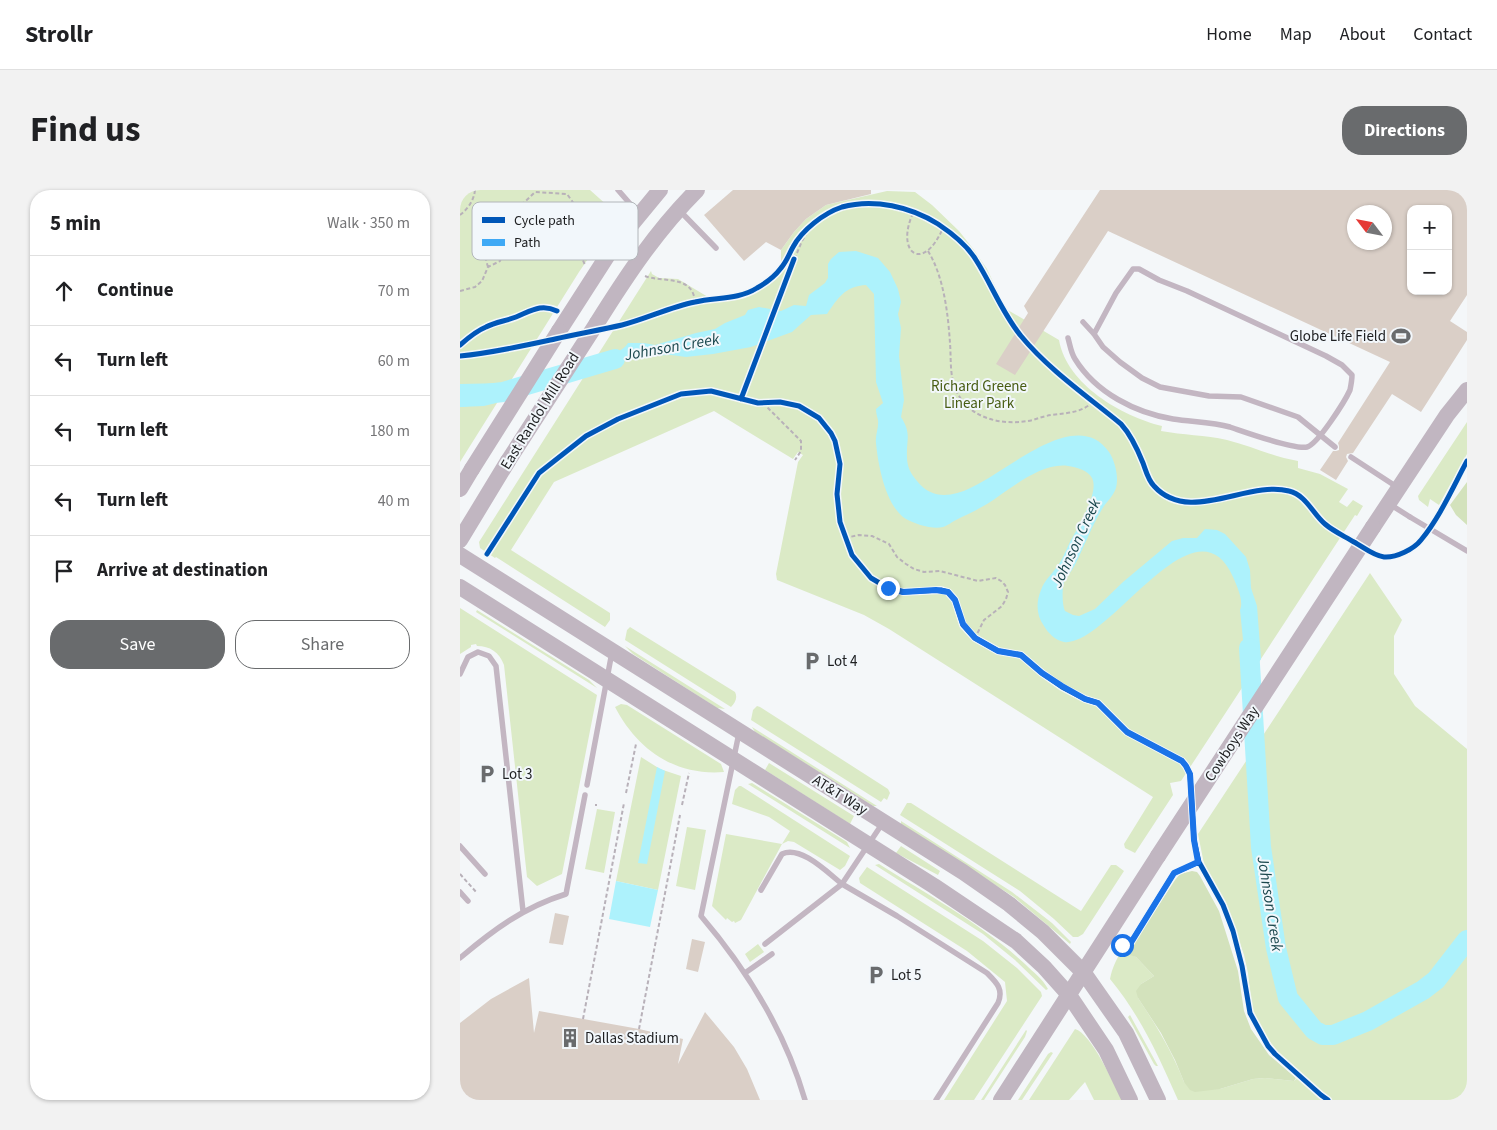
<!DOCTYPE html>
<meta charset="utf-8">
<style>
:root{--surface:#fff;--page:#f2f2f2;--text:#202124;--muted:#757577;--line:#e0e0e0;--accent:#696b6d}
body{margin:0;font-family:"Source Sans 3",sans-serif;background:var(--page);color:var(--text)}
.controls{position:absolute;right:15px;top:15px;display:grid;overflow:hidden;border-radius:10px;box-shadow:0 1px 4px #0004}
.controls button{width:45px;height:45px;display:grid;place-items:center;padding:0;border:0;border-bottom:1px solid var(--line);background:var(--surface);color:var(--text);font:25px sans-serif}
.compass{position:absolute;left:887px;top:15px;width:45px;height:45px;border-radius:50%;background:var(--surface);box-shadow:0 1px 4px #0004;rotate:302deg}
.stop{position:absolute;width:15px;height:15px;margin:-11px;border:4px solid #1a73e8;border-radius:50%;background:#fff}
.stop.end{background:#1a73e8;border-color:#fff;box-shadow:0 1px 5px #0008}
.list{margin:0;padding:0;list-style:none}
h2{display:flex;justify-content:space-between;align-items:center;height:65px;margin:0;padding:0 20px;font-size:21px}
h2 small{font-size:16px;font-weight:400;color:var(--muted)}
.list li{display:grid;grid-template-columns:32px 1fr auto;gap:15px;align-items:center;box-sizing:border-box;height:70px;padding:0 20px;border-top:1px solid var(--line)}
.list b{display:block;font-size:19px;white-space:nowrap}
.list em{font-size:16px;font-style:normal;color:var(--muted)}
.actions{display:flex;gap:10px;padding:15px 20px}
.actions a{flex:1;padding:11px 0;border:1px solid var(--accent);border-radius:20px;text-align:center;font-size:18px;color:var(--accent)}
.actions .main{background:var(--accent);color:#fff}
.icon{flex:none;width:28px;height:28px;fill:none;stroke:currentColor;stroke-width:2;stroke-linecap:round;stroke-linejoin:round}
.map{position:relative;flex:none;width:1007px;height:910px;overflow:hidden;border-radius:20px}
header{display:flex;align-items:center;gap:30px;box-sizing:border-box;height:70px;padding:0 25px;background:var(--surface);border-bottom:1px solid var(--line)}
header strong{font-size:24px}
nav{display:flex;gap:28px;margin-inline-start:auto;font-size:18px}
.intro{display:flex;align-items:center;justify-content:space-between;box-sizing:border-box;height:120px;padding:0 30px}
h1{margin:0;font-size:35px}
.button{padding:12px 22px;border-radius:20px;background:var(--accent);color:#fff;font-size:18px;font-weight:700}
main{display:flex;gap:30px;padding:0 30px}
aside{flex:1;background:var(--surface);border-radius:20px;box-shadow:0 1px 4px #0004}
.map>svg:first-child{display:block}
.green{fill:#dbeac6}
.forest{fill:#d3e2bc}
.water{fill:#adf2fc}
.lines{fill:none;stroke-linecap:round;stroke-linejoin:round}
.river{stroke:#adf2fc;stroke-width:20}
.building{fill:#dacfc7;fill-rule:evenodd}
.path{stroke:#b8b1b9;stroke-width:2;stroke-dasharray:4 2.5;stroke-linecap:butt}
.lane{stroke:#c3b6c2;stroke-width:5.5}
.secondary{stroke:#c1b6c1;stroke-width:16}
.lane-bridge{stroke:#c3b6c2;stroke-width:5.5}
.secondary-bridge{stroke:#c1b6c1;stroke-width:16}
.quiet{stroke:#3fa9f5;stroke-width:4;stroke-dasharray:8 4;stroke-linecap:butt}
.cycleway-casing{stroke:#f2f7fb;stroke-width:8}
.cycleway{stroke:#0057b8;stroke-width:5}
.route{stroke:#1a73e8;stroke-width:6}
.labels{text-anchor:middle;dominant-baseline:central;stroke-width:4;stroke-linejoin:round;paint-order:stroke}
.poi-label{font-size:15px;fill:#1e1f21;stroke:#f2f7fb;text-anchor:start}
.park-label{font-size:15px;fill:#485d13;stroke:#f2f7fb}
.street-label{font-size:15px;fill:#1e1f21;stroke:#f2f7fb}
.water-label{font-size:16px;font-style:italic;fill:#19464c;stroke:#f2f7fb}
.key{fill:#f2f7fb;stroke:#b2b6ba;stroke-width:1}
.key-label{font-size:14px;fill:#1e1f21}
</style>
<header>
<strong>Strollr</strong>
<nav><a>Home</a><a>Map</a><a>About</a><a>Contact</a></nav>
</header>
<div class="intro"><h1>Find us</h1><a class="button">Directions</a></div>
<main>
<aside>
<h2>5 min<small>Walk · 350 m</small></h2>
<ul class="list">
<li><svg class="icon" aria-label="ahead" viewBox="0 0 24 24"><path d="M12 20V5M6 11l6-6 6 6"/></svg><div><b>Continue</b></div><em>70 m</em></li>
<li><svg class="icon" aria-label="left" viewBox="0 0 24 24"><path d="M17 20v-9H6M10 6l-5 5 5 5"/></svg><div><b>Turn left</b></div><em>60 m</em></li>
<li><svg class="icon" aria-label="left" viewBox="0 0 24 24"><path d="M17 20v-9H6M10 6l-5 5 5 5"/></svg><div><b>Turn left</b></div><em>180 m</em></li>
<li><svg class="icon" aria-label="left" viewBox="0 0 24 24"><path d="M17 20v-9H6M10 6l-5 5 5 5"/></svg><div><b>Turn left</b></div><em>40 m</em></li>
<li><svg class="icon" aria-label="arrive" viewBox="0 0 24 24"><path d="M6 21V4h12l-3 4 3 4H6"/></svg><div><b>Arrive at destination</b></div></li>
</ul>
<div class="actions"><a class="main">Save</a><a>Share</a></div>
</aside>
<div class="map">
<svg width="1007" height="910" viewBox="0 0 1007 910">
<rect width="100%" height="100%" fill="#f4f7f9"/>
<!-- green -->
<path class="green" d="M0,0H130L158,25L119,82L0,272Z
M427,1L455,2L472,15L499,41L514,60L527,79L546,119L599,150C607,195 662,226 702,236L701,241C723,245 745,245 767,250C791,256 814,267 838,271V278L860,284L888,299L879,312L887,317L893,310L903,316L897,326L895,325L721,591L710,593L713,605L675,663L665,658L664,654L693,607L429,439L404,425L317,390L316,384L338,272L343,265L338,262L333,269L254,221L94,292L51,360L150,423V430L145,437L36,367L35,368L20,358L19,352L191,81L192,84L199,88L218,89L248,107L277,103L289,99L300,93L318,78L321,72V60L334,42L346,29L366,15Z
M1007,232V264L979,315L970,309L968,317L959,310L958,306Z
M910,383L942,430L934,446V484L955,516L1007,559V910H718C699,867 680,825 650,789C652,778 656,770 662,760L676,767L694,786L681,794L678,808C696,835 712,861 724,892L760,899L793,889L805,888L834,891L837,888L833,875L819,864L814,857L802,841L792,820L788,783L784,765L765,711L750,688L744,674L738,644Z
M0,418L137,505L102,684L77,696L67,687L44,475C39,462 30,456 17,456L16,454L11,455V457L0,464Z
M17,420L129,490L137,498L16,422Z
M170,437L275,502C278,508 275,513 271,517L165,450L167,440Z
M165,456L265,519L257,518L173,464Z
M161,514L167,515L261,574L264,582C214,586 177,559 155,517Z
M297,516L300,517L428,599L430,603L427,610L424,608L421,612L291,530L293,520Z
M292,537L417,616H413L295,542Z
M181,567L200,579L221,586L198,700L156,691Z
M309,573L394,626L390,634L305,580Z
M292,593L387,652L390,658L288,594Z
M279,596H281L390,666L385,676L380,680L334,652L328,651L322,654L281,730L275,733L274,731L272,732L267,728L266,730L252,716L266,644L322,654L330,641L309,627L272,614L275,600Z
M447,613H451L621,721L651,675H656L664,681L623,744L618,747H613L594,729L560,701L440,625Z
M137,619L155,622L144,683L125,679Z
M441,631L552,702L592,733L611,752L610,754L554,707L441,635Z
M227,637L246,640L235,700L216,696Z
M441,656L480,681L478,685L436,663Z
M419,674C468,705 522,734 565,774C573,782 583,789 588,799L586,800L555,770L523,744L415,675Z
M407,677L523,751L557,778L581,802L582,806L514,910H484L547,811L545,792L507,761L400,693L399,688Z
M298,754L304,762L290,772L285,764Z
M670,825L698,876H696L694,874L668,827Z
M615,839C631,843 654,894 662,910H634L625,892L609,910H569Z
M566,840L567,841L565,847L524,910H521Z
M591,862L593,863L562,910H558L588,864Z"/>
<!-- forest -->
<path class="forest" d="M1007,292V335L996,325L990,315Z
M732,681L737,682L740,686L759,721L778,781L784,821L791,839L809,865L836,888L834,891L805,888L793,889L760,899L735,902L730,900L724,892L715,870L701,843L678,808L676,801L681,794L694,786L676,767L667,764L715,690L720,684Z"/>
<!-- water -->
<path class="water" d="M396,61L418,68L430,82L438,99L441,112L438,124L441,138L439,166L444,210L441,227C452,244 446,250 447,267C447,277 451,284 457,291C479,319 511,299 535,284C564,267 621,221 649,262C655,271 659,287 656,298C653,307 645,313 641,321C631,338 624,357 615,375C612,381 607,386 604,392C602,398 602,415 605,421L613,425L619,426L635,419L663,392L712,351L723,348H737L745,339L757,340L765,344L786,367L790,380L791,398L797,416L801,469L787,490L780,420C784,411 777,396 773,387C735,302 648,458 604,452C595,450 588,443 584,436C576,425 576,412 581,400C584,391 591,385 596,378C602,371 605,362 609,354C616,340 640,303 632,288C628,280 616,277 608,276C581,272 549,300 527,314C517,320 506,325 496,330C492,332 487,336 483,337C473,340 455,334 446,329C426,317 418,275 416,253C415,245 419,238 418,230C417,226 416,223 416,219L423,213L416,192L414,104L406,95C385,96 378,108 367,124L351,125L332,142L291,157L253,164L226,167L211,165L180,166L171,168L124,187L139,164C149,165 162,163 168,153H184L195,155L236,143L255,139L265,133L285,125L288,120L299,117L321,121L334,115L346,116L349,105L365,93L368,88V74L371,69L379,62Z
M48,193L36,213L24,216L0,217V194Z
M197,577L205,581L187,674L178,673Z
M156,691L198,700L190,737L149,729Z"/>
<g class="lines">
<!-- river -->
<path class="river" d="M0,207L43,202L155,169
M789,458L801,657L816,758L828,808L854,840L863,845H873L908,831L963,800L976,790L1007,750"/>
</g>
<!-- building -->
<path class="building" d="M273,0H411V4L366,15L346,29L334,42L321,60L306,52L284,71L244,25Z
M640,0H1007V105L990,131L1007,142V150L961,222L932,204L893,263L887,264L886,267L888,271L876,290L860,280L873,261H876L879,260V256L878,253L930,172L648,41L555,185L536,174L568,123L564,116ZM951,19H988V101H951ZM894,22H924V52H894Z
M95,723L109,726L103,755L89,753Z
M232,749L245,752L238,782L226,779Z
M69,788L74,843L79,821L179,839L223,849L218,874L245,822L274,857L287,879L300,910H0V833L31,809Z"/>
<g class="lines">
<!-- path -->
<path class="path" d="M453,23C435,63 463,84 483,38
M0,25C8,19 14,10 15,0
M468,61C484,87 488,124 490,153C491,166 490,179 493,191C502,228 541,237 573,230C579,228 585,226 591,225C607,223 622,223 634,211
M28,77L26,70L30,61L46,45
M185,86C202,93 233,84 235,112
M327,87L342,51L349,39
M0,101L15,97L22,91L28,77L40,71L47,53L45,41L48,28L75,2L107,4L117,18L119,41L117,65L122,68L125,75
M150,137C178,131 205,119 233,112C253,107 274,110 292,101C305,94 319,84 326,71C331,62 334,53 341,45C352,34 367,22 382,17C420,4 472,23 500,51C524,75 532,108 552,134C582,174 623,202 661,234C667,240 672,247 676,255C682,270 685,289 698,299C735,332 784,291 827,300C844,304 852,322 863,333C871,339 880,344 889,349
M0,155C8,148 16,141 26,137C35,132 46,131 56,127C71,121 81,113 97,121
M0,166L27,164L74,153
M303,213L341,251V261L335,270
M972,332L1007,271
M385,348L399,345L412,346L429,354L437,367L446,374L454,379L464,382L480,381L518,391L536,388L541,391L545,395L548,402L546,409L542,416L524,430L515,448
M913,363C930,372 955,361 965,345
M166,603L176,554
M135,615H137
M222,615L229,583
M0,684L17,703
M123,829L164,613
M179,839L220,625"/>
<!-- lane -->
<path class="lane" d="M158,0L179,24
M220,21L256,58
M623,132L634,144L643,157L660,172L682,188L700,197L749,206L781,207L838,227L875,257
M608,148C610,155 611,163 615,169C636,203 676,223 713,229C732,232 752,232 770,237C785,242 834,260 847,257C858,254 885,211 890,200C891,195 892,190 892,185L882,175L866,166L727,101L699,90L679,79H673L656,103L634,144
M891,267L937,297
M931,315L950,327
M0,484L8,467L18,462L29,466L36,476L63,721
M279,543L241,726C288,781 325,841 345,910
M127,595L152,462
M422,634L382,694L437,726L527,783C536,792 544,799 538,813L476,910
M0,656L25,684
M301,700L322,664C341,655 368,683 382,694L305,754
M0,702L8,711
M0,768C33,740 64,717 106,704L125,605
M285,783L312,764"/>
<!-- secondary -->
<path class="secondary" d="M137,133C167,85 197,40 237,0
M99,141L153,57L200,0
M0,299L12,279
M913,337L987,225L1007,200
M0,350L48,271
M0,365L503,682L549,714L583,742L624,783L666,843L698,910
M0,397L474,696L556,751L584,777L609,805L646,860L670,910
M541,910L698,666"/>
<!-- lane-bridge -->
<path class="lane-bridge" d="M950,327L1007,361"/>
<!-- secondary-bridge -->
<path class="secondary-bridge" d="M48,271L137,133
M12,279L99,141
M698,666L913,337"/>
<!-- quiet -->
<path class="quiet" d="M117,65L135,62"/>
<!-- cycleway casing -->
<g class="cycleway-casing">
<path id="cycleway" d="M0,155C8,148 16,141 26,137C35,132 46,131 56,127C71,121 81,113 97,121
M0,166C32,163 63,156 95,149C117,144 140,140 162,135C186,129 210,117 235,112C256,107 278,110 297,98C306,93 315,86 321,78C327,71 329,64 333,57C342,40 364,23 382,17C414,8 451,17 478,34C493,44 507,55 516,70C532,95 542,123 561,146C589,180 627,206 661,234C671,245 677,258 683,273C686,281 688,290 694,296C729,335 787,290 829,301C846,305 853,324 865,334C873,341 884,346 894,352C903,357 914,366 924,367C936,368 954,359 961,350C980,327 993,297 1007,271
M281,209L334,69
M27,364L79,283L126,246L158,229L221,204L251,201L298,213L320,212L339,216L359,228L371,243L375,251L380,274L377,304L380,332L392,365L411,388L428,398L443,402L481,400L488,402L495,410L503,435L515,448L538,461L561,465L582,483L602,497L625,509L638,513L667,542L722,571L726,576L730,584L734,650L739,672L763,715L773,741L782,776L790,823L808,856L815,864L861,905L868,910
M662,755L667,759L714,683L739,672"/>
</g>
<!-- cycleway -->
<use href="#cycleway" class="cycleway"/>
</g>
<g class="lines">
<!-- route -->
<path class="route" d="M428,398L443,402L476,400L488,402L495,410L503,434L515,448L538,461L561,465L582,483L602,496L625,509L638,513L667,542L722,571L726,576L730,584L734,650L738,672L714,683L667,759L662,755"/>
</g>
<!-- icons -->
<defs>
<g id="stadium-bare" transform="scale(1.5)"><path d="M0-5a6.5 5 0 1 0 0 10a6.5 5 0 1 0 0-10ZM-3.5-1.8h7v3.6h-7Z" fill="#696b6d" stroke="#f2f7fb" stroke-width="2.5" paint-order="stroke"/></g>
<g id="parking-bare" transform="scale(1.5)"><path d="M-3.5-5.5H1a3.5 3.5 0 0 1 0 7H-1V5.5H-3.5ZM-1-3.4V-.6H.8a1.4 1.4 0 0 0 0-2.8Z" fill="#696b6d" stroke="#f2f7fb" stroke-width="2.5" paint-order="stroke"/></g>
<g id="building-bare" transform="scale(1.5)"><path d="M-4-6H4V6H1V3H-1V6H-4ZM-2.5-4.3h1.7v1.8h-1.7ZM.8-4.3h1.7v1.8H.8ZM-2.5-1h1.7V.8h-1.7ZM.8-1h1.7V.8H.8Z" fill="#696b6d" stroke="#f2f7fb" stroke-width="2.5" paint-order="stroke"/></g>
</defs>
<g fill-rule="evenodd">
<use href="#stadium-bare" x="941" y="146"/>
<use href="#parking-bare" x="352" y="471"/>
<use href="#parking-bare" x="27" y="584"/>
<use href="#parking-bare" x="416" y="785"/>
<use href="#building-bare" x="110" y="848"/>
</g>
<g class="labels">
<!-- poi labels -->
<g class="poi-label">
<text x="926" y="146" text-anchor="end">Globe Life Field</text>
<text x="367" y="471">Lot 4</text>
<text x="42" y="584">Lot 3</text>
<text x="431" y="785">Lot 5</text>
<text x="125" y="848">Dallas Stadium</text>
</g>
<!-- park labels -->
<g class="park-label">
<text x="519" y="196">Richard Greene<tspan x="519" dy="17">Linear Park</tspan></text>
</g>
<!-- street labels -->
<g class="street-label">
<text transform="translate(80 221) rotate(-58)">East Randol Mill Road</text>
<text transform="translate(772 554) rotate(-57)">Cowboys Way</text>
<text transform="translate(380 605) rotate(32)">AT&amp;T Way</text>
</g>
<!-- water labels -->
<g class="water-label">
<text transform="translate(212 157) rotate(-10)">Johnson Creek</text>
<text transform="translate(616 353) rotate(-65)">Johnson Creek</text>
<text transform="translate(810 714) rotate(81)">Johnson Creek</text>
</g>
</g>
<!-- legend -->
<rect x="12" y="12" width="166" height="58" rx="8" class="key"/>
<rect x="22" y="27" width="23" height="6" fill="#0057b8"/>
<rect x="22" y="49" width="23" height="7" fill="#3fa9f5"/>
<g class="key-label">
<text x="54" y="35">Cycle path</text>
<text x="54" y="57">Path</text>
</g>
</svg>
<div class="controls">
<button>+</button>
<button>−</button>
</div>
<svg class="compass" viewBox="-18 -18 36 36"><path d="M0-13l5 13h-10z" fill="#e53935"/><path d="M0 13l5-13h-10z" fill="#757577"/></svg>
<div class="stop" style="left:662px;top:755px"></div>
<div class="stop end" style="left:428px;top:398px"></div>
</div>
</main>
